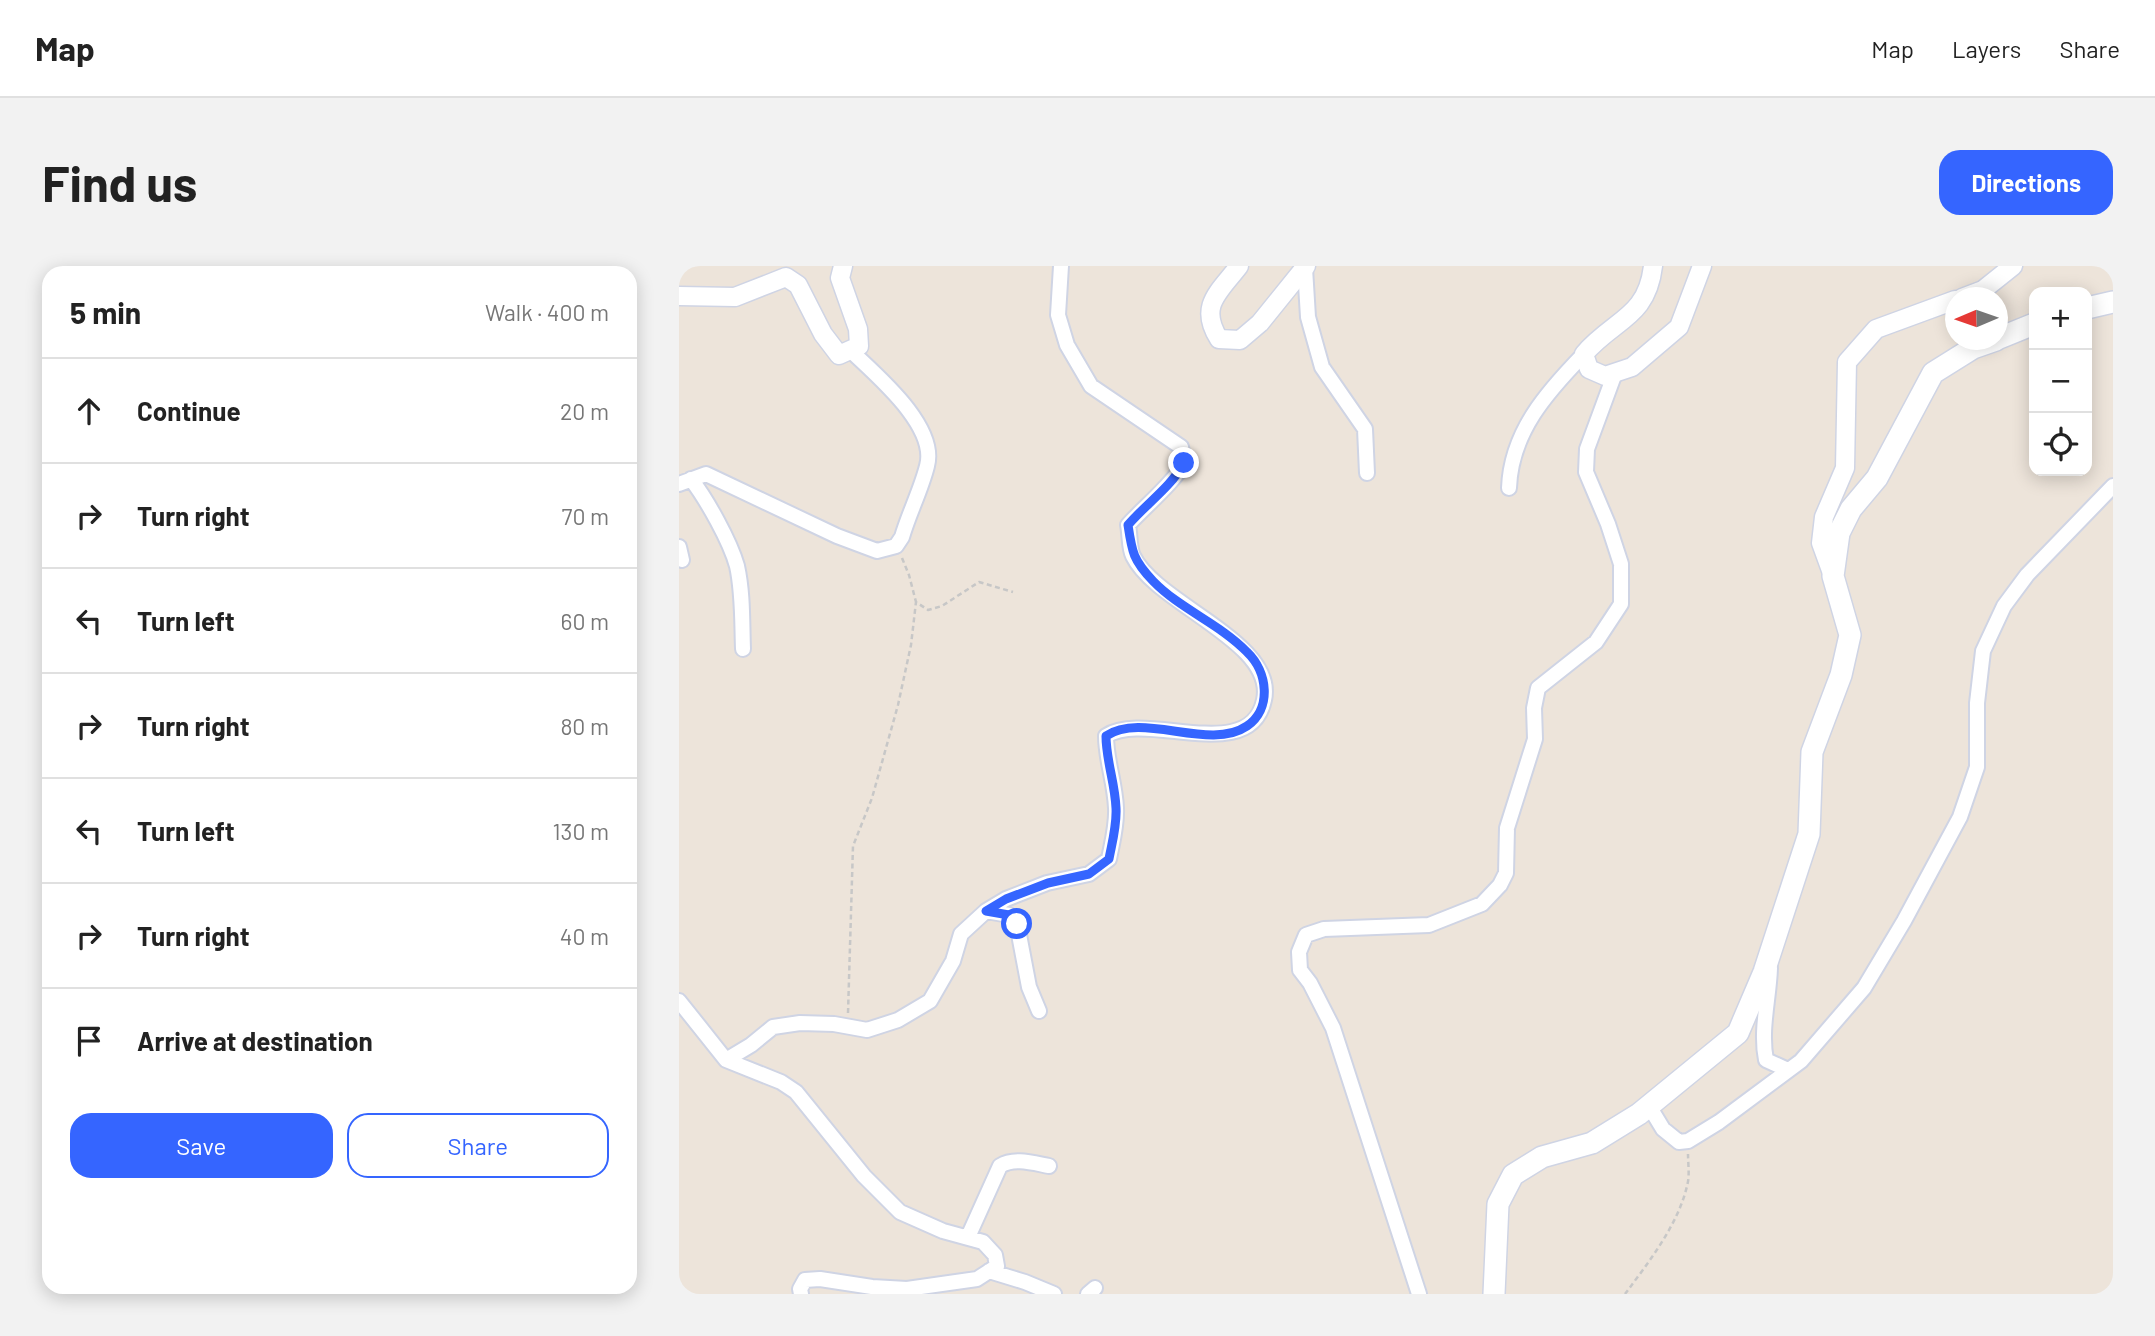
<!DOCTYPE html>
<meta charset="utf-8">
<style>
:root{--surface:#fff;--page:#f2f2f2;--text:#222;--muted:#767676;--line:#e0e0e0;--accent:#3565ff}
body{margin:0;font-family:Barlow,sans-serif;background:var(--page);color:var(--text)}
.controls{position:absolute;right:21px;top:21px;display:grid;overflow:hidden;border-radius:14px;box-shadow:0 4px 18px #0003}
.controls button{width:63px;height:63px;display:grid;place-items:center;padding:0;border:0;border-bottom:2px solid var(--line);background:var(--surface);color:var(--text);font:35px sans-serif}
.compass{position:absolute;left:1266px;top:21px;width:63px;height:63px;border-radius:50%;background:var(--surface);box-shadow:0 4px 18px #0003;rotate:268deg}
.stop{position:absolute;width:21px;height:21px;margin:-16px;border:5px solid #3565ff;border-radius:50%;background:#fff}
.stop.end{background:#3565ff;border-color:#fff;box-shadow:0 2px 7px #0008}
.list{margin:0;padding:0;list-style:none}
h2{display:flex;justify-content:space-between;align-items:center;height:91px;margin:0;padding:0 28px;font-size:30px}
h2 small{font-size:23px;font-weight:400;color:var(--muted)}
.list li{display:grid;grid-template-columns:46px 1fr auto;gap:21px;align-items:center;box-sizing:border-box;height:105px;padding:0 28px;border-top:2px solid var(--line)}
.list b{display:block;font-size:26px;white-space:nowrap}
.list em{font-size:23px;font-style:normal;color:var(--muted)}
.actions{display:flex;gap:14px;padding:21px 28px}
.actions a{flex:1;padding:16px 0;border:2px solid var(--accent);border-radius:21px;text-align:center;font-size:24px;color:var(--accent)}
.actions .main{background:var(--accent);color:#fff}
.icon{flex:none;width:38px;height:38px;fill:none;stroke:currentColor;stroke-width:2;stroke-linecap:round;stroke-linejoin:round}
.map{position:relative;flex:none;width:1434px;height:1028px;overflow:hidden;border-radius:21px}
header{display:flex;align-items:center;gap:42px;box-sizing:border-box;height:98px;padding:0 35px;background:var(--surface);border-bottom:2px solid var(--line)}
header strong{font-size:33px}
nav{display:flex;gap:38px;margin-inline-start:auto;font-size:24px}
.intro{display:flex;align-items:center;justify-content:space-between;box-sizing:border-box;height:168px;padding:0 42px}
h1{margin:0;font-size:49px}
.button{padding:18px 32px;border-radius:21px;background:var(--accent);color:#fff;font-size:24px;font-weight:700}
main{display:flex;gap:42px;padding:0 42px}
aside{flex:1;background:var(--surface);border-radius:21px;box-shadow:0 4px 18px #0003}
.map>svg:first-child{display:block}
.lines{fill:none;stroke-linecap:round;stroke-linejoin:round}
.minor-casing{stroke:#cfd4e4;stroke-width:18}
.tertiary-casing{stroke:#cfd4e4;stroke-width:21}
.secondary-casing{stroke:#cfd4e4;stroke-width:24}
.path{stroke:#c7c7c7;stroke-width:2.5;stroke-dasharray:5 3.5;stroke-linecap:butt}
.minor{stroke:#fff;stroke-width:14}
.tertiary{stroke:#fff;stroke-width:18}
.secondary{stroke:#fff;stroke-width:21}
.route{stroke:#3565ff;stroke-width:9}
</style>
<header>
<strong>Map</strong>
<nav><a>Map</a><a>Layers</a><a>Share</a></nav>
</header>
<div class="intro"><h1>Find us</h1><a class="button">Directions</a></div>
<main>
<aside>
<h2>5 min<small>Walk · 400 m</small></h2>
<ul class="list">
<li><svg class="icon" aria-label="ahead" viewBox="0 0 24 24"><path d="M12 20V5M6 11l6-6 6 6"/></svg><div><b>Continue</b></div><em>20 m</em></li>
<li><svg class="icon" aria-label="right" viewBox="0 0 24 24"><path d="M7 20v-9h11M14 6l5 5-5 5"/></svg><div><b>Turn right</b></div><em>70 m</em></li>
<li><svg class="icon" aria-label="left" viewBox="0 0 24 24"><path d="M17 20v-9H6M10 6l-5 5 5 5"/></svg><div><b>Turn left</b></div><em>60 m</em></li>
<li><svg class="icon" aria-label="right" viewBox="0 0 24 24"><path d="M7 20v-9h11M14 6l5 5-5 5"/></svg><div><b>Turn right</b></div><em>80 m</em></li>
<li><svg class="icon" aria-label="left" viewBox="0 0 24 24"><path d="M17 20v-9H6M10 6l-5 5 5 5"/></svg><div><b>Turn left</b></div><em>130 m</em></li>
<li><svg class="icon" aria-label="right" viewBox="0 0 24 24"><path d="M7 20v-9h11M14 6l5 5-5 5"/></svg><div><b>Turn right</b></div><em>40 m</em></li>
<li><svg class="icon" aria-label="arrive" viewBox="0 0 24 24"><path d="M6 21V4h12l-3 4 3 4H6"/></svg><div><b>Arrive at destination</b></div></li>
</ul>
<div class="actions"><a class="main">Save</a><a>Share</a></div>
</aside>
<div class="map">
<svg width="1434" height="1028" viewBox="0 0 1434 1028">
<rect width="100%" height="100%" fill="#ede4da"/>
<g class="lines">
<!-- minor casing -->
<g class="minor-casing">
<path id="minor" d="M626,2L629,51L643,101L686,163L688,207
M12,213C28,234 51,275 58,300C64,327 63,356 64,383
M0,218L27,208L158,270L198,285L217,280L223,271C230,247 242,224 248,200C259,160 197,109 171,84
M830,222C832,166 868,126 905,88
M0,281L3,294
M307,645L330,649L338,658L350,721L360,745
M1091,702C1090,733 1081,764 1087,794L1109,804
M0,735L47,794L102,816L117,826L185,910L221,946L264,965L304,976L316,989L318,1000L298,1013L228,1023L193,1021L141,1013L126,1014L121,1023L122,1028
M47,794L72,779L94,761L121,757L155,758L188,764L219,754L251,735L274,695L282,668L307,645L327,633L368,617L410,608L430,593C433,577 438,559 437,542C436,517 427,494 427,470C467,444 571,500 585,434C598,376 478,339 454,290C450,282 451,268 449,259C460,246 502,210 504,197C505,193 503,185 502,181L412,120L388,79L379,49L382,0
M970,840L984,863L1000,876L1009,875L1040,856L1122,795L1185,722L1225,655L1281,551L1298,501V437L1304,385L1325,340L1348,309L1434,220
M289,971L321,900C335,891 354,897 370,900
M310,1005L346,1016L375,1028
M409,1028L416,1022
M740,1028L654,762L631,717L621,704L620,686L627,669L645,663L750,659L803,638L821,619L827,607L828,562L856,473L855,442L859,422L917,376L942,338V298L929,258L907,206L908,183L936,107"/>
</g>
<!-- tertiary casing -->
<g class="tertiary-casing">
<path id="tertiary" d="M560,0C540,26 519,40 540,73L561,74L581,57L627,0
M974,0C968,52 935,53 905,88L910,103L926,110L953,101L1000,61L1023,0
M0,30L56,31L107,11L119,19L144,68L160,89L180,80L179,63L161,12L164,0
M1283,32L1304,24L1334,0
M1154,310L1142,277L1145,251L1166,202L1168,96L1197,63L1276,34"/>
</g>
<!-- secondary casing -->
<g class="secondary-casing">
<path id="secondary" d="M1408,42L1434,36
M1318,73L1355,58
M815,1028L819,938L834,909L863,891L913,877L960,848L1059,767L1085,706L1130,568L1133,486L1162,409L1171,369L1154,310L1160,267L1172,243L1198,212L1254,107L1294,82L1317,74"/>
</g>
<!-- path -->
<path class="path" d="M223,292L230,309L237,336L249,344L263,340L300,316L334,326
M169,747L174,580L193,532L219,439L232,379L237,336
M946,1028C969,997 999,959 1008,920C1011,910 1009,898 1009,888"/>
<!-- minor -->
<use href="#minor" class="minor"/>
<!-- tertiary -->
<use href="#tertiary" class="tertiary"/>
<!-- secondary -->
<use href="#secondary" class="secondary"/>
</g>
<g class="lines">
<!-- route -->
<path class="route" d="M338,658L330,649L307,645L327,633L369,617L410,608L430,593C433,577 438,559 437,542C436,517 427,494 427,470C464,445 530,486 568,460C593,443 589,406 568,386C541,358 501,343 474,315C454,294 453,286 449,259C467,238 492,221 505,197"/>
</g>
</svg>
<div class="controls">
<button>+</button>
<button>−</button>
<button><svg class="icon" aria-label="locate" viewBox="0 0 24 24"><circle cx="12" cy="12" r="6"/><path d="M12 2v4M12 18v4M2 12h4M18 12h4"/></svg></button>
</div>
<svg class="compass" viewBox="-18 -18 36 36"><path d="M0-13l5 13h-10z" fill="#e53935"/><path d="M0 13l5-13h-10z" fill="#767676"/></svg>
<div class="stop" style="left:338px;top:658px"></div>
<div class="stop end" style="left:505px;top:197px"></div>
</div>
</main>
